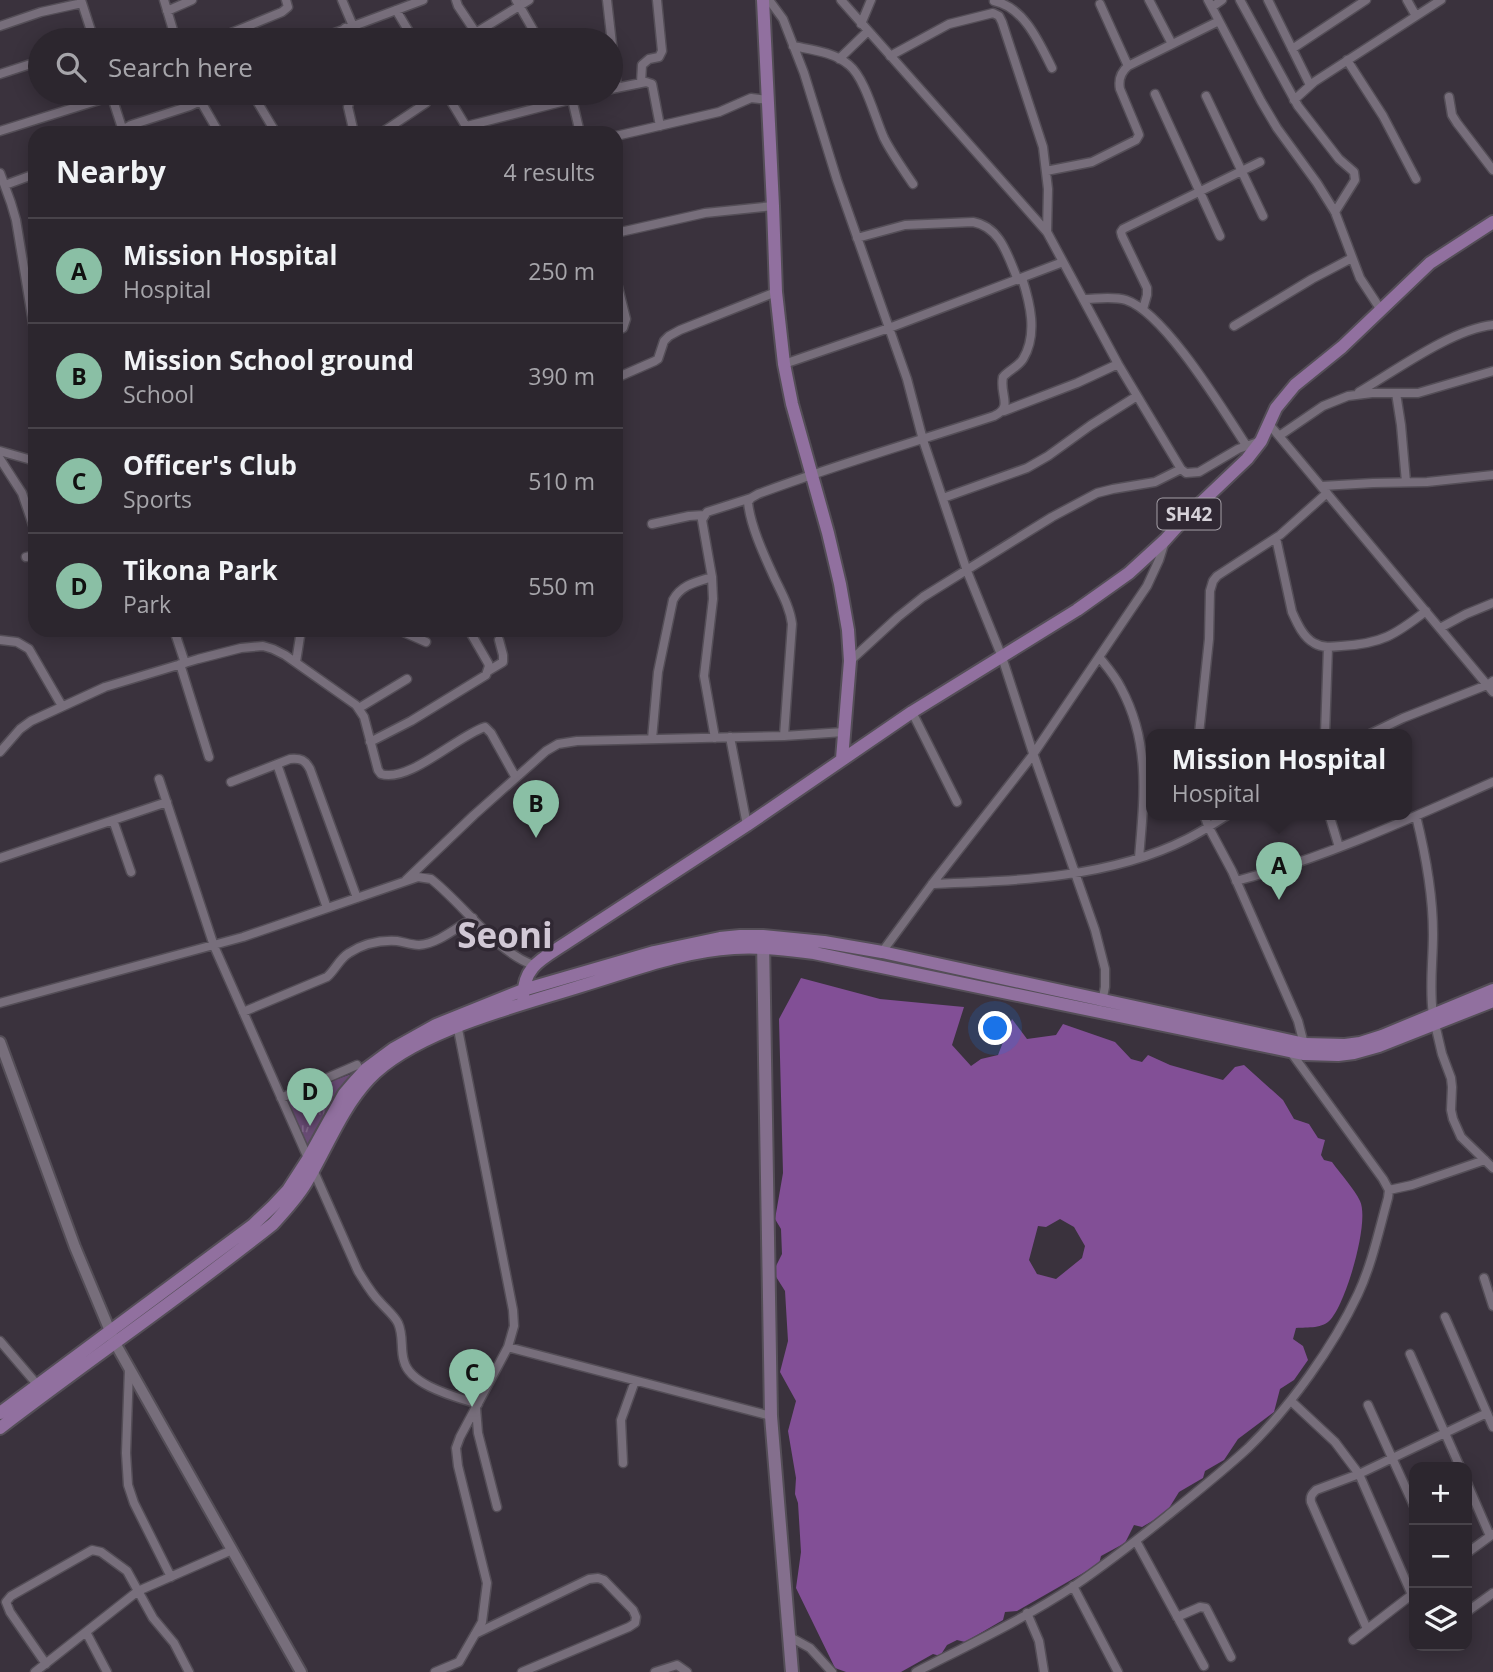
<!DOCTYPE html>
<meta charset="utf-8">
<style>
:root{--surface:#2c262e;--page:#342e36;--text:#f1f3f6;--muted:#a6a5aa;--line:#48434a;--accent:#8abfa5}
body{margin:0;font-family:"Open Sans",sans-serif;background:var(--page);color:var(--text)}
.controls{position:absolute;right:21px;bottom:21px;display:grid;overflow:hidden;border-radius:14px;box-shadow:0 4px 18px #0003}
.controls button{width:63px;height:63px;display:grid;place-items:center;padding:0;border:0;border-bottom:2px solid var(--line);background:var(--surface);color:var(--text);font:35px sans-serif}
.you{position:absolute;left:996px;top:1029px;width:24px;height:24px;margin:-18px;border:5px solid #fff;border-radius:50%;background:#1a73e8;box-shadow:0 0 0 10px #1a73e833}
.badge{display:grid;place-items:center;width:46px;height:46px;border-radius:50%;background:var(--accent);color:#111;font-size:23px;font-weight:700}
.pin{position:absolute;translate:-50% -58px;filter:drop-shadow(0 2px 4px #0008)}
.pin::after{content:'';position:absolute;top:37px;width:24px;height:21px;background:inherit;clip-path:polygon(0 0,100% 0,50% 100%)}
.popup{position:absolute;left:1146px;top:729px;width:266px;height:91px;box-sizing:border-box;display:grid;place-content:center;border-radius:14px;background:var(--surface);filter:drop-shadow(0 2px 5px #0005);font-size:23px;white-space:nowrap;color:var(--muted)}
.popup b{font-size:26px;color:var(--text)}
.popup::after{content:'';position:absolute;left:50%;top:100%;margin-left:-14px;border:14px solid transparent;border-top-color:var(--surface)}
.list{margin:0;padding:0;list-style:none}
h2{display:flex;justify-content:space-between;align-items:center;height:91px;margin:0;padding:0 28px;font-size:30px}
h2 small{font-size:23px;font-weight:400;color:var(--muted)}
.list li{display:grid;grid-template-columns:46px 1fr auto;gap:21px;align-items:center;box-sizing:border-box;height:105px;padding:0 28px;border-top:2px solid var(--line)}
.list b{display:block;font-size:26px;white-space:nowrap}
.list p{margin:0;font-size:23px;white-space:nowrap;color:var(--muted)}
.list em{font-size:23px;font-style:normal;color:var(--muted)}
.icon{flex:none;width:38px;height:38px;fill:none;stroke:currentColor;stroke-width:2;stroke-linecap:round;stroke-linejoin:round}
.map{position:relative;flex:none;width:1493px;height:1672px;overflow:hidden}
.search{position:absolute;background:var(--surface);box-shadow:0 4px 18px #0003;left:28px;top:28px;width:595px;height:77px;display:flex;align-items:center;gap:18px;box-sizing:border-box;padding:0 24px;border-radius:38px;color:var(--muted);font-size:26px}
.panel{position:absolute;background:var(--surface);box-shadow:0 4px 18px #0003;left:28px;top:126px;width:595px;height:511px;border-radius:21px}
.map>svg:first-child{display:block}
.park{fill:url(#park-tufts)}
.water{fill:#824f96;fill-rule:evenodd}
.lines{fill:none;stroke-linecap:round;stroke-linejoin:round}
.minor-casing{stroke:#544e57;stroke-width:11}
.tertiary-casing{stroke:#544e57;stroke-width:14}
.secondary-casing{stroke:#544e57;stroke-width:16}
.primary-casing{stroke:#544e57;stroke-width:16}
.minor{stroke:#776e7b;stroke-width:8}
.tertiary{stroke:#776e7b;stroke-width:10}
.secondary{stroke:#846f8d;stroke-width:12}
.primary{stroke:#91709f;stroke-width:12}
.labels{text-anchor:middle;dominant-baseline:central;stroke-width:7;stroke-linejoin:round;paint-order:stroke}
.shield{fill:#302833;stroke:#a49fa7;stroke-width:2}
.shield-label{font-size:19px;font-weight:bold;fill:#d6d2d9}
.town-label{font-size:35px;font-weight:bold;fill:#d1c8d5;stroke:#302833}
</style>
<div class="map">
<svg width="1493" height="1672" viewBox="0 0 1493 1672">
<defs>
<pattern id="park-tufts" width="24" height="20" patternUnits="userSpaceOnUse" patternTransform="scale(1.75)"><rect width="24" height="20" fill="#684b74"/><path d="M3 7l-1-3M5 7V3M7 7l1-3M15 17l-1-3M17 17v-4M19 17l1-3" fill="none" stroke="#7d6487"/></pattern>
</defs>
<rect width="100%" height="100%" fill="#3a323d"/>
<!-- park -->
<path class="park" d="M357,1072L308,1154L284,1098Z"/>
<!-- water -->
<path class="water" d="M801,978L880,999L964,1007L952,1045L971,1066L981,1059L998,1055L1012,1019L1027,1039L1056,1035L1063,1024L1115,1042L1131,1059L1142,1062L1148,1055L1170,1065L1223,1080L1235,1067L1244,1065L1283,1100L1294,1119L1309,1124L1318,1138L1325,1140L1321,1155L1324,1160L1332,1162C1340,1173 1355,1190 1360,1201C1370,1222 1346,1302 1331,1319C1323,1329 1308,1327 1296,1328L1293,1339L1303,1346L1308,1360L1294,1380L1280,1389L1274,1412L1238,1439L1224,1460L1205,1471L1203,1478L1179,1492L1166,1513L1142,1527L1134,1525L1125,1543L1101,1556L1099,1564L1017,1611L1005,1612L1003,1620L965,1642L957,1640L947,1645L940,1656L933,1654L901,1672H846L835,1668L796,1588L801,1552L798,1503L795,1494L796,1478L788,1431L796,1401L780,1372L788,1341L785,1291L773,1272L782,1254L781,1229L775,1219L783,1173L779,1019ZM1060,1219L1074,1227L1085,1246L1082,1258L1056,1279L1037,1274L1029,1260L1038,1226L1046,1227Z"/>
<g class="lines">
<!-- minor casing -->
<g class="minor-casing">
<path id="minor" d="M81,0L94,40
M164,0L176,40
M342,0L353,26
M456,0L458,6L476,33
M516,0L539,40
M607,0L617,88
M769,0L783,19L804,73L837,180L907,379L923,440L967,571L1002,657L1033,753L1095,930L1105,969V987L1102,1002
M841,0L1047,232L1118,364L1181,469L1186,473L1199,472L1238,449L1261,441
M1149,0L1172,44
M1208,0L1261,101L1277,128L1317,183L1335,212L1360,278L1381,310
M1240,0L1298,106L1339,159L1354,172L1355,180L1335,212
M1268,0L1310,85
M1407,0L1416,16
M994,1C1024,7 1039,42 1052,68
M1100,4L1128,66
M1212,7L1222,0
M396,10L414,40
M167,11L192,0
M861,24L871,0
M0,26L41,12L82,3
M345,28L351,40
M214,40L282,12L288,7L286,0
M316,40L423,0
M464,40L529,0
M793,46C812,50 834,52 849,65C865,78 875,118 884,138C892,154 903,169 913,184
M1292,49L1366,0
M890,56L949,24L993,13L999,16L1002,22L1043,147L1048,189L1047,232
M839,59L868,31
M1347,60L1383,116L1416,179
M0,74L40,61
M641,83L642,65L649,59L659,57L662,51L657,0
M611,89L646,82L652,84L660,126
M196,93L219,133
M252,93L276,133
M352,93L348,107L354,133
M446,93L470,133
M111,94L123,131
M1155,94L1220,236
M1206,96L1263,216
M1449,97L1452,115L1457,123L1493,170
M450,98L459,93
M572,99L580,133
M1294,100L1314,82L1441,0
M467,126L596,93
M0,131L112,96
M122,133L126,128L131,125L190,106L217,93
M381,133L426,103
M616,136L719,112L751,98L768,100
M1046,171L1092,162L1136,140L1139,135L1138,132L1120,89C1118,79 1121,72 1128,66L1219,21
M0,173L11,203L16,220L35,335
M5,185L35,174
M616,233L705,213L773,206
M857,238L905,225L973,222C1001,227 1008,257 1018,280
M616,279L626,319L623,328L616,331
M1083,299C1096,299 1113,296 1126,300C1165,313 1223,410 1246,445
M1143,309L1147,295V288L1122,236L1121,232L1123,229L1260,162
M1234,326L1312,279L1352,258
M784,364L889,328L1063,262
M616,378L655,361L658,359L664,341L669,336L680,330L776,292
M1359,392C1395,371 1452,329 1493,325
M1396,393L1401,425L1406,482
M1004,411L1077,383L1118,364
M1269,424L1493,692
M1279,436L1323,406L1348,396L1372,393H1418L1493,371
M0,451L35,461
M0,459L22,493L35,531
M1322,486L1373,483L1427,482L1493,475
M943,498L1027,468L1048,456L1091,425L1137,396
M652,524L689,516L704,515
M1276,538L1292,612C1297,623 1303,637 1314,643C1322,648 1332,647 1341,646C1381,644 1395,635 1426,611
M26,557L35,555
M1440,628L1466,614L1493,603
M174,630L185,663
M399,630L426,642
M0,640L17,642L29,649L62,706
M1099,657C1107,667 1115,676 1121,688C1151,744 1144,798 1139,858
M850,661L898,617L923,597L1052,517L1097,493L1113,489L1155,482L1181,469
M296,662L301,630
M180,664L209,757
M488,671L503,662V655L499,640
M359,708L407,679
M912,712L957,802
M1199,734L1209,639L1210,591L1213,581L1217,576L1280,535L1327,493
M1325,734L1328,647
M1370,734L1403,718L1487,685L1493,681
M784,736L792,624C790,607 781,592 774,577C764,555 750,525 748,502L751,498L758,494C835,465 915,442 994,416C1014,407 999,395 1003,377C1009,370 1018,367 1023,359C1038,334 1030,303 1022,278
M730,737L747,825
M715,738L704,676L713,599L712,577L702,520L707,512L751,498
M652,739L658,672L673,600C681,585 696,582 712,577
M370,742L411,721L486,675L489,666L488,663L469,630
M0,752L20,729L31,721L105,687L198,659L241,648L263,646L273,649L285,655L356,705L364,717L378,770L381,774C409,783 457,736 485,727L491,733L516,778
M277,764L327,908
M159,779L214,946L358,1271C365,1282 371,1293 380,1302C386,1309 394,1315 398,1323C404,1336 400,1349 404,1361C410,1386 457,1397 478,1404
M231,782L290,759C301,758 305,760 310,769L357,898
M1204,814L1208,826L1232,871L1298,1021L1305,1048
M1329,814L1339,847
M1416,816C1426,856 1433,893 1433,934C1433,962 1429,987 1433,1015
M113,820L131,872
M0,858L167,802
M406,880L474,815L546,751L558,744L577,741L784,736L844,732
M1236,881C1325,858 1409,819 1493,782
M932,884C1016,881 1110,878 1187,839C1201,832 1215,823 1229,814
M882,952L932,884L1032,756L1147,586L1159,560L1164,544
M0,1003L243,937L418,877L431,879C462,903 498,954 534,965
M243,1012L327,977C336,969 339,959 349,953C363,944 381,940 397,941C404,942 411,945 419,945C438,944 457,927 473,918
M1435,1024L1442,1054L1451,1078L1452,1087L1451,1110L1453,1119L1461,1137L1493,1168
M281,1098L357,1065
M1389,1190L1412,1185L1485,1160
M1484,1278L1493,1306
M1445,1317L1493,1427
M0,1341L41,1389
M508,1347L771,1416
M1410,1354L1460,1467
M129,1369L126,1453L128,1485L134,1503L171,1577
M1291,1401L1335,1442L1359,1474L1412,1595
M1368,1405L1414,1506
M476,1408L478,1433L497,1507
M623,1463L621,1420L635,1381
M1467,1483L1490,1536
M1136,1541L1204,1666
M1467,1553L1493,1534
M1073,1586L1118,1672
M1468,1611L1493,1593
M1027,1613L1039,1641L1044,1672
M1177,1617L1200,1607L1206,1608L1231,1657
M1367,1629L1311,1502C1310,1496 1312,1494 1316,1490L1359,1474L1487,1413
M86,1632L107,1672
M475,1634L589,1579L598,1578L604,1580L633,1610L636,1617L635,1623L629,1627L522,1672
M790,1637L810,1648L832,1672
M1353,1640L1414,1593
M46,1664L10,1612L6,1602L11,1596L92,1550L101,1552L127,1571L153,1618L174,1643L189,1672
M35,1672L138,1591L232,1550
M435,1672L459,1662L482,1622L487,1583L458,1466L456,1448L460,1437L508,1347L514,1326L513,1310L457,1024
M655,1672L677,1665L687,1672
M916,1672C969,1645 1024,1619 1074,1586C1106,1564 1137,1540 1167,1516C1194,1494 1222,1472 1248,1448C1290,1407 1333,1347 1358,1294C1372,1264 1379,1230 1388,1198L1389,1190L1383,1179L1290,1051"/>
</g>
<!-- tertiary casing -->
<g class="tertiary-casing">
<path id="tertiary" d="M0,1042L75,1247L115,1343L301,1672"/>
</g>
<!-- secondary casing -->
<g class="secondary-casing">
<path id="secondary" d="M763,940L771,1416L792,1672"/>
</g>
<!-- primary casing -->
<g class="primary-casing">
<path id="primary" d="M763,0L773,206L776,292L784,364L792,404L828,533L840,584L848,630L850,661L842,759
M523,997C524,967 540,960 563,945L747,825L912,712L1077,610L1129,573L1165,540L1184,519L1247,459L1261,441L1276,408L1295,385L1342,347L1430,263L1493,222
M0,1413L253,1225L273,1206L288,1190L308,1159L344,1094L356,1080L366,1069L393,1049L436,1025L523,990L654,952L720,938L740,936H763L824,942L882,952L1305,1044L1345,1045L1360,1043L1382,1036L1493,990
M0,1428C90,1359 184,1295 273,1224C285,1211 297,1198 306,1183C327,1148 341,1109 369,1079C414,1031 518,1006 581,986C631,971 682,951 734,948C761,946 788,950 814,953L1304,1054L1338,1055L1354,1053L1379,1046L1493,1001"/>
</g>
<!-- minor -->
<use href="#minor" class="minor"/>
<!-- tertiary -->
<use href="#tertiary" class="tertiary"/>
<!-- secondary -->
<use href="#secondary" class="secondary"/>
<!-- primary -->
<use href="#primary" class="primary"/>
</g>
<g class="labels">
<!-- shield labels -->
<rect class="shield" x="1157.5" y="498.5" width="63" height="31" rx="5"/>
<g class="shield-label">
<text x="1189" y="514">SH42</text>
</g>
<!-- town labels -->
<g class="town-label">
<text x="505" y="934">Seoni</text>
</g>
</g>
</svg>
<div class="controls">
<button>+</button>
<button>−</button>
<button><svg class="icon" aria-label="layers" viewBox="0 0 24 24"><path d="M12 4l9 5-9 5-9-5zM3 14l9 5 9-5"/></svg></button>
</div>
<div class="you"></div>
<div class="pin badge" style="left:1279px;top:900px">A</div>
<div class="popup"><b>Mission Hospital</b>Hospital</div>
<div class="pin badge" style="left:536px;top:838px">B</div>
<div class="pin badge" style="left:472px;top:1407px">C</div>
<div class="pin badge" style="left:310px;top:1126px">D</div>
<div class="search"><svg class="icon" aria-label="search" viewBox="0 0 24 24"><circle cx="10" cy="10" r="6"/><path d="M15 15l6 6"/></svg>Search here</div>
<section class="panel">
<h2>Nearby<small>4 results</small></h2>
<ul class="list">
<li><span class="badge">A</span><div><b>Mission Hospital</b><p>Hospital</p></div><em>250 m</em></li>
<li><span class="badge">B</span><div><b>Mission School ground</b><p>School</p></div><em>390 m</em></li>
<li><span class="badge">C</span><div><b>Officer's Club</b><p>Sports</p></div><em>510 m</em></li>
<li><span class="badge">D</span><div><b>Tikona Park</b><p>Park</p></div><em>550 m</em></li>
</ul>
</section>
</div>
